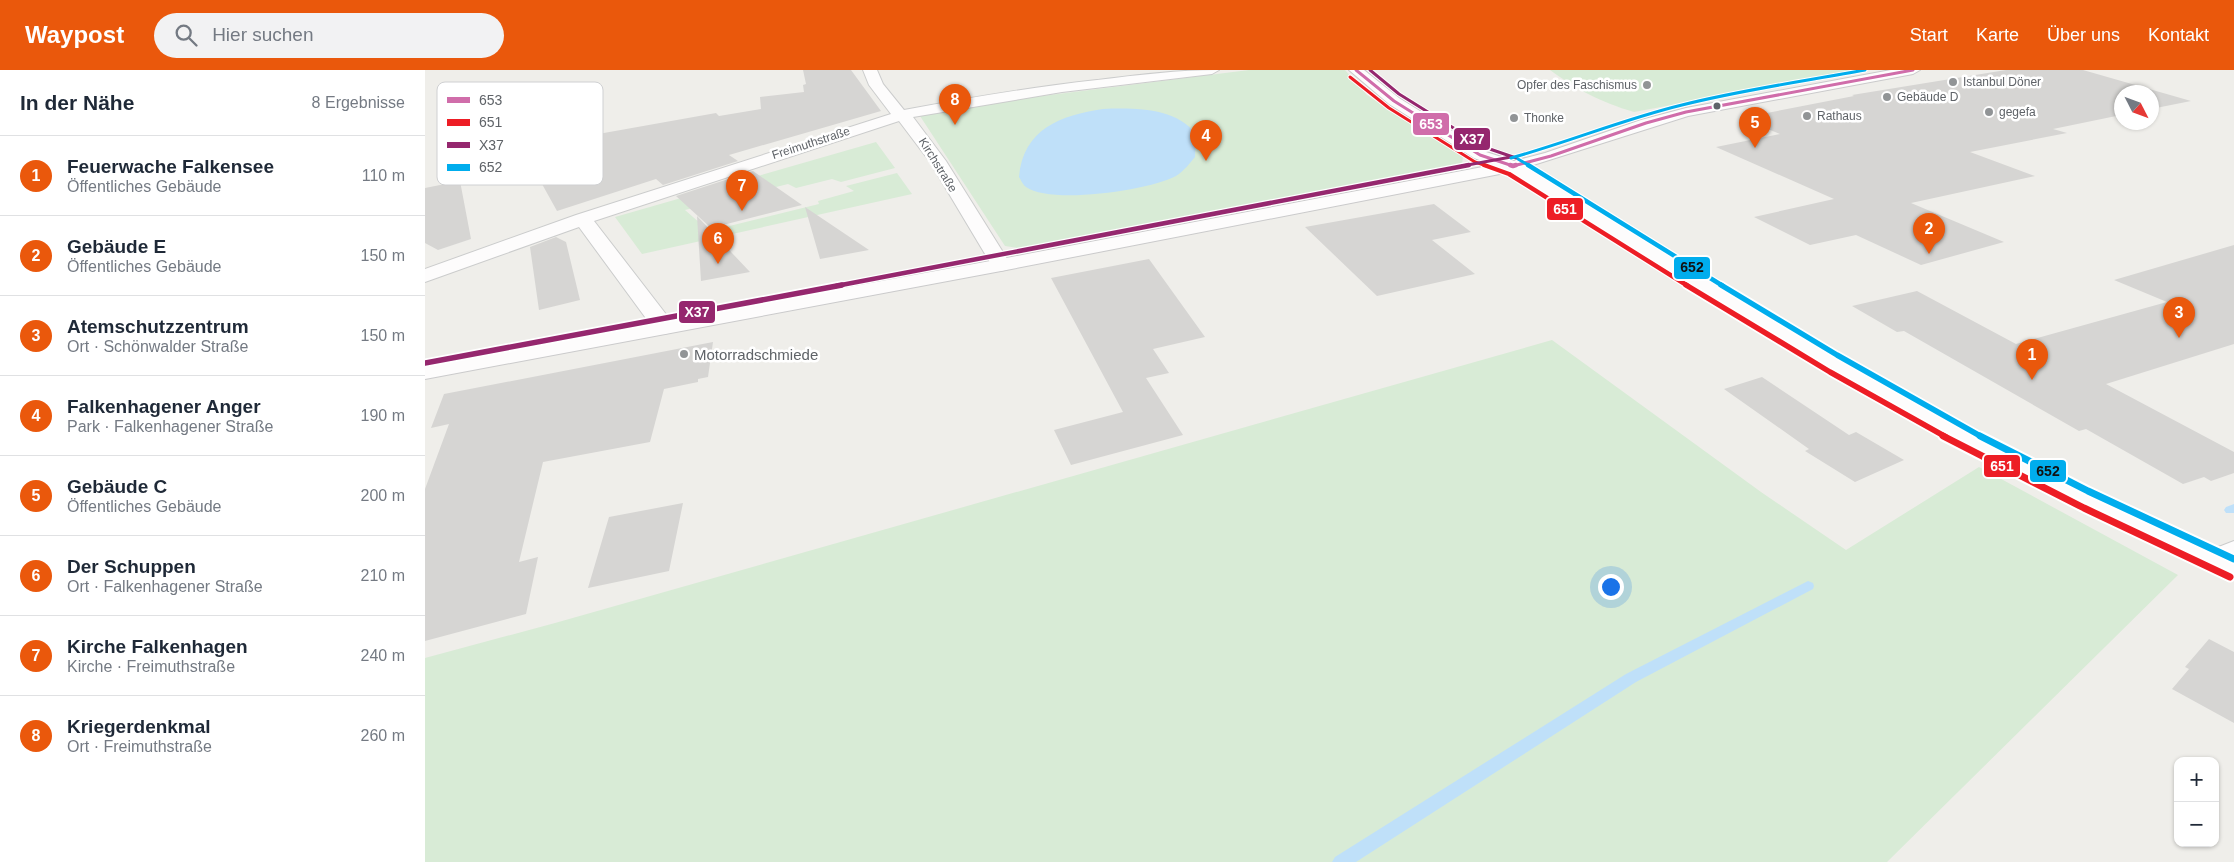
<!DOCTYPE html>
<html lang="de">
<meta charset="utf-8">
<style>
:root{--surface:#fff;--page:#f2f2f3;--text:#1f2937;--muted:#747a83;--line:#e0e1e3;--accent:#ea580c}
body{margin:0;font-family:Arial,sans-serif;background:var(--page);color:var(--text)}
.controls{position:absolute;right:15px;bottom:15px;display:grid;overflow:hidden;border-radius:10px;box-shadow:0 1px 4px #0004}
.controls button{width:45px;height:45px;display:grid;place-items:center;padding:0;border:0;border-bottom:1px solid var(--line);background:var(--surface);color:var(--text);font:25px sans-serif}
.compass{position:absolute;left:1689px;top:15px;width:45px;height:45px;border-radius:50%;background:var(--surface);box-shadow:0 1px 4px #0004;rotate:132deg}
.you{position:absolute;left:1185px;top:516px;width:18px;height:18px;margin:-12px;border:4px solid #fff;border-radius:50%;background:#1a73e8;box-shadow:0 0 0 8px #1a73e833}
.badge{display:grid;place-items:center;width:32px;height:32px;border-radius:50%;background:var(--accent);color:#fff;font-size:16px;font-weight:700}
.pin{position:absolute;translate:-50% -41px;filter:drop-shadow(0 1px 2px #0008)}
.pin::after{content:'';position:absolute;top:26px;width:18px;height:15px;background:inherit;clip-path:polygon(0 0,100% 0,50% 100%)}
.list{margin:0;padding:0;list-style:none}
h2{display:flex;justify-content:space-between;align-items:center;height:65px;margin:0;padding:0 20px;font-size:21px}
h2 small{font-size:16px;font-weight:400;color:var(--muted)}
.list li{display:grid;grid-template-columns:32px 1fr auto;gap:15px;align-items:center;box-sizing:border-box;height:80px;padding:0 20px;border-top:1px solid var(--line)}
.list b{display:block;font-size:19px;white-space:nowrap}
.list p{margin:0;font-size:16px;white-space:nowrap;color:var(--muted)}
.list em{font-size:16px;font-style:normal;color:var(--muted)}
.icon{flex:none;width:28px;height:28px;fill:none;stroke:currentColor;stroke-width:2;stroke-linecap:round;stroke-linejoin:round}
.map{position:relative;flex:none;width:1809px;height:792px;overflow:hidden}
header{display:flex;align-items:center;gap:30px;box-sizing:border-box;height:70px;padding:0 25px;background:var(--accent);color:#fff}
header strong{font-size:24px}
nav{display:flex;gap:28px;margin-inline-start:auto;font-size:18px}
.search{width:350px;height:45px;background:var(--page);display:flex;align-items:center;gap:12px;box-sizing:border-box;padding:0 18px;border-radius:28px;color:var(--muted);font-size:19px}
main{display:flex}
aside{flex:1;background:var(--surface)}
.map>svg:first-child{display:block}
.green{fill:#d8ebd6}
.water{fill:#bfe0f9}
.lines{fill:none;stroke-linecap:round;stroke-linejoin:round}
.stream{fill:#bfe0f9;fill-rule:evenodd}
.building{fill:#d6d5d3}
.street-casing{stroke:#cbcccc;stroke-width:2}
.secondary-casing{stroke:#cacacb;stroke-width:2}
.street{fill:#fdfcfc;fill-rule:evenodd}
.secondary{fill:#fdfcfc;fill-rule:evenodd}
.bus-1-far1-casing{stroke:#fff;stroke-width:5}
.bus-1-casing{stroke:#fff;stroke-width:7}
.bus-2-far3-casing{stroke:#fff;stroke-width:5}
.bus-2-far2-casing{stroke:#fff;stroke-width:7}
.bus-2-far1-casing{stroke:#fff;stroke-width:9}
.bus-2-casing{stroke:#fff;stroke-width:11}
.bus-3-far2-casing{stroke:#fff;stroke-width:5}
.bus-3-far1-casing{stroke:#fff;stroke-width:7}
.bus-3-casing{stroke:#fff;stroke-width:9}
.bus-4-far3-casing{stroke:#fff;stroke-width:5}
.bus-4-far2-casing{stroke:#fff;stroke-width:7}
.bus-4-far1-casing{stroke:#fff;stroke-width:9}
.bus-4-casing{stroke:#fff;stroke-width:11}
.bus-1-far1{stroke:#d06daa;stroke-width:3}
.bus-1{stroke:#d06daa;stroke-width:4.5}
.bus-2-far3{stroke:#ed1d25;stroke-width:3}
.bus-2-far2{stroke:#ed1d25;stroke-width:4.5}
.bus-2-far1{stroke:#ed1d25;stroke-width:5.5}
.bus-2{stroke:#ed1d25;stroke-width:7}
.bus-3-far2{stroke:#95276e;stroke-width:3}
.bus-3-far1{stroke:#95276e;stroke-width:4.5}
.bus-3{stroke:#95276e;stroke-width:5.5}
.bus-4-far3{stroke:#00aded;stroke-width:3}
.bus-4-far2{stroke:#00aded;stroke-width:4.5}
.bus-4-far1{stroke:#00aded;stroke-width:5.5}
.bus-4{stroke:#00aded;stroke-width:7}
.poi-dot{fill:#919496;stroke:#fff;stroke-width:2}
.bus-dot{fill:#5f6368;stroke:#fff;stroke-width:2}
.labels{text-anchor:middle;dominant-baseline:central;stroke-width:5;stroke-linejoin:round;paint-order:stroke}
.far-poi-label{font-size:12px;fill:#5f6368;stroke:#fff;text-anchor:start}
.far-street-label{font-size:12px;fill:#5f6368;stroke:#fff}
.poi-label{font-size:15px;fill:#5f6368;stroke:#fff;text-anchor:start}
.key{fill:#fff;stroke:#cfd0d2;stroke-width:1}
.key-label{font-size:14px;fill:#5f6368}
.line-badge{stroke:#fff;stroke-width:2}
.badge-label{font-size:14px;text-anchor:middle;font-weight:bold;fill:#fff}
.pale-badge-label{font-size:14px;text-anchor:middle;font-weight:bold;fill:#111}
</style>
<header>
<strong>Waypost</strong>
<div class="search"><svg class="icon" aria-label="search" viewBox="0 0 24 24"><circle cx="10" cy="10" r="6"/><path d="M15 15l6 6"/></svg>Hier suchen</div>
<nav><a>Start</a><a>Karte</a><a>Über uns</a><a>Kontakt</a></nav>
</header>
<main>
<aside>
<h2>In der Nähe<small>8 Ergebnisse</small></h2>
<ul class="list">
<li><span class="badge">1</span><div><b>Feuerwache Falkensee</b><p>Öffentliches Gebäude</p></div><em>110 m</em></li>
<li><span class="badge">2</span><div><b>Gebäude E</b><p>Öffentliches Gebäude</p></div><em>150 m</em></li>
<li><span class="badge">3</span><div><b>Atemschutzzentrum</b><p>Ort · Schönwalder Straße</p></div><em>150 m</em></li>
<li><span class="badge">4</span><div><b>Falkenhagener Anger</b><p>Park · Falkenhagener Straße</p></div><em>190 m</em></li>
<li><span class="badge">5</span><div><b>Gebäude C</b><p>Öffentliches Gebäude</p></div><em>200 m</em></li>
<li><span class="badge">6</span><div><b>Der Schuppen</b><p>Ort · Falkenhagener Straße</p></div><em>210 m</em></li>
<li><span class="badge">7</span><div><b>Kirche Falkenhagen</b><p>Kirche · Freimuthstraße</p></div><em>240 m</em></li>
<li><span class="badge">8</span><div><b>Kriegerdenkmal</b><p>Ort · Freimuthstraße</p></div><em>260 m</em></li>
</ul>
</aside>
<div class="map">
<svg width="1809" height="792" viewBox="0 0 1809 792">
<rect width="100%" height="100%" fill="#efeeea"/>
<!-- green -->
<path class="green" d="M824,0H920L942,25L1038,85L1037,96L1018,102L600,179L580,176L495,46L522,38Z
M1125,0H1437L1209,42C1175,32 1153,20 1125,0Z
M451,72L470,98L416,112L407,109L371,118L363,114L260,140L284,161L394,134L393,131L429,121L421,116L472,103L487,124L217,184L190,147Z
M1127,270L1336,422L1421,480L1554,397L1753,505L1462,792H0V588L130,553Z"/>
<!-- water -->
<path class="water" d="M678,39C709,38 750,37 771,64L770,87C765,93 759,101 751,106C725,120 626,135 601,117C598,115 596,110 594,107C598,59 636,45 678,39Z"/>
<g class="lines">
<!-- stream -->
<path class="stream" d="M1809,434V443H1801L1799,440L1801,437Z
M1383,511L1388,513L1389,516L1388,519L1211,612L931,792H907L910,787L1201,604Z"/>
</g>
<!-- building -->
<path class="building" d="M378,0H426L456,41L304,85L313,91L238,115L231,109L132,141L117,114L126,112L118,85L168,76L162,66L291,43L294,46L336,39L335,27L379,22L378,15L381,14Z
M1581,0H1658L1766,31L1726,39V22H1696V45L1628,59L1642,63L1545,82L1610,106L1486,133L1579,172L1496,195L1431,165L1385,175L1329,147L1409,129L1291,77L1355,64L1316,48L1429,26L1427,25Z
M328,101L377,135L286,158L251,126Z
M35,111L46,169L13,180L0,173V118Z
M1009,134L1046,162L1007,170L1050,204L952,226L880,157Z
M380,137L444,180L395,189Z
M272,146L325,202L276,211Z
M131,167L141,172L155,230L114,240L105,177Z
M1809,175V274L1681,314L1809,382V403L1786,411L1779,407L1758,414L1661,359L1654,361L1479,261L1472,262L1427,236L1492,221L1591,274L1742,232L1689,210Z
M724,189L780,267L728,279L744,303L721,308L758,365L646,395L629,360L698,342L626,208Z
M288,272L283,307L273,309V312L239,319L225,372L118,392L94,492L113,487L101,544L0,571V419L24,354L6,358L19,324Z
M1337,307L1424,365L1431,362L1479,390L1430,412L1380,381L1384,379L1299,319Z
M258,433L244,501L163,518L184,447Z
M1784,569L1809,582V653L1747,619L1764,599L1760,597Z"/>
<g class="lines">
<!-- street casing -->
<g class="street-casing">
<path id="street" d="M438,0H452L458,14L479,40C543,28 607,17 672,10C713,5 753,0 794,0L787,4L637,22L488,47L521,91L586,195L583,199L576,201L569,199L505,92L474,51L169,151L247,252L250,257L247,262L239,264L231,262L154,157L0,212V199L151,145L466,44L444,15Z
M1809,471V493L1789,500L1778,497L1774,490L1778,483Z"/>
</g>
<!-- secondary casing -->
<g class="secondary-casing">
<path id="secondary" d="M924,0H939L974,28L1061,82L1089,91L1120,83L1216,50L1261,38L1466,0H1495L1488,4L1263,46L1102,97C1243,184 1382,273 1528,350C1620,399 1714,444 1809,487V510L1798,507C1679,451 1560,392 1446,326C1324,255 1205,177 1085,102L576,201L0,309V295L576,189L1068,95L1049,88L964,34Z"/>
</g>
<!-- street -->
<use href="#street" class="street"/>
<!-- secondary -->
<use href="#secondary" class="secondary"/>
<!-- bus-1-far1 casing -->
<g class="bus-1-far1-casing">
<path id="bus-1-far1" d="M931,0L969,31L1055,85L1088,96
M1088,96L1126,86L1221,53L1261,42L1488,0"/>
</g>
<!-- bus-1 casing -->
<g class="bus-1-casing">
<path id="bus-1" d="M1085,95L1088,96
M1088,96L1091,95"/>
</g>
<!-- bus-2-far3 casing -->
<g class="bus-2-far3-casing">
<path id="bus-2-far3" d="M925,7L964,38L1050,92L1062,96"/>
</g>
<!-- bus-2-far2 casing -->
<g class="bus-2-far2-casing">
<path id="bus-2-far2" d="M1059,95L1084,104L1263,216"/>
</g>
<!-- bus-2-far1 casing -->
<g class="bus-2-far1-casing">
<path id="bus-2-far1" d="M1261,215L1405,302L1521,367"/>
</g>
<!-- bus-2 casing -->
<g class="bus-2-casing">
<path id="bus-2" d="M1518,366L1659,438L1805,507"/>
</g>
<!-- bus-3-far2 casing -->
<g class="bus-3-far2-casing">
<path id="bus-3-far2" d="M945,0L974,24L1059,77L1091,88
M1037,96L1086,87"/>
</g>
<!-- bus-3-far1 casing -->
<g class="bus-3-far1-casing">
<path id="bus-3-far1" d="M411,216L1044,95"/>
</g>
<!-- bus-3 casing -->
<g class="bus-3-casing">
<path id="bus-3" d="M0,293L417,215"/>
</g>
<!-- bus-4-far3 casing -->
<g class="bus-4-far3-casing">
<path id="bus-4-far3" d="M1086,88C1144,72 1199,49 1257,35C1316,20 1380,11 1440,0
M1093,89L1105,96"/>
</g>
<!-- bus-4-far2 casing -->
<g class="bus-4-far2-casing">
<path id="bus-4-far2" d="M1103,95L1298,216"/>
</g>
<!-- bus-4-far1 casing -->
<g class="bus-4-far1-casing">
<path id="bus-4-far1" d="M1296,215L1412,285L1557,367"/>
</g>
<!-- bus-4 casing -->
<g class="bus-4-casing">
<path id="bus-4" d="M1555,366L1663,421L1809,489"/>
</g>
<!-- bus-1-far1 -->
<use href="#bus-1-far1" class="bus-1-far1"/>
<!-- bus-1 -->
<use href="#bus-1" class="bus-1"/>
<!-- bus-2-far3 -->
<use href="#bus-2-far3" class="bus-2-far3"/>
<!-- bus-2-far2 -->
<use href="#bus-2-far2" class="bus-2-far2"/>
<!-- bus-2-far1 -->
<use href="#bus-2-far1" class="bus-2-far1"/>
<!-- bus-2 -->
<use href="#bus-2" class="bus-2"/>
<!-- bus-3-far2 -->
<use href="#bus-3-far2" class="bus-3-far2"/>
<!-- bus-3-far1 -->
<use href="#bus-3-far1" class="bus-3-far1"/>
<!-- bus-3 -->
<use href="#bus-3" class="bus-3"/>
<!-- bus-4-far3 -->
<use href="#bus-4-far3" class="bus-4-far3"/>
<!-- bus-4-far2 -->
<use href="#bus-4-far2" class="bus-4-far2"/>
<!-- bus-4-far1 -->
<use href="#bus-4-far1" class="bus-4-far1"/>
<!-- bus-4 -->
<use href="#bus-4" class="bus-4"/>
</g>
<!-- markers -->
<g class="poi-dot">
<circle cx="1528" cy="12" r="5"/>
<circle cx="1222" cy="15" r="5"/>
<circle cx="1462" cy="27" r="5"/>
<circle cx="1564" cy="42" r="5"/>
<circle cx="1382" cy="46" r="5"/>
<circle cx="1089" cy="48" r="5"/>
<circle cx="259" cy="284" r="5"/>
</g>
<circle class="bus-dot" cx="1292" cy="36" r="4.5"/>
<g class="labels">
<!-- far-poi labels -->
<g class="far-poi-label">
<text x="1538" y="12">Istanbul Döner</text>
<text x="1212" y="15" text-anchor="end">Opfer des Faschismus</text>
<text x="1472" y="27">Gebäude D</text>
<text x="1574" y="42">gegefa</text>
<text x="1392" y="46">Rathaus</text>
<text x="1099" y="48">Thonke</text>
</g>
<!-- far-street labels -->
<g class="far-street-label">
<text transform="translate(386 73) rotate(-18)">Freimuthstraße</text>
<text transform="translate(513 95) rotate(58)">Kirchstraße</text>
</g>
<!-- poi labels -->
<g class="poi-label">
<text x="269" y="284">Motorradschmiede</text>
</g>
</g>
<!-- legend -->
<rect x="12" y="12" width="166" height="103" rx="8" class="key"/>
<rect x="22" y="27" width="23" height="6" fill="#d06daa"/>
<rect x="22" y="49" width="23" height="7" fill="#ed1d25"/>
<rect x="22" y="72" width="23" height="6" fill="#95276e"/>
<rect x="22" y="94" width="23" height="7" fill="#00aded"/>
<g class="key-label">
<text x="54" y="35">653</text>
<text x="54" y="57">651</text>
<text x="54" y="80">X37</text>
<text x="54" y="102">652</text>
</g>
<g class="line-badge">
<rect x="987" y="42" width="38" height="24" rx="5" fill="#d06daa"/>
<rect x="1028" y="57" width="38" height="24" rx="5" fill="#95276e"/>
<rect x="1121" y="127" width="38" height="24" rx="5" fill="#ed1d25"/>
<rect x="1248" y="186" width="38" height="24" rx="5" fill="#00aded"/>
<rect x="253" y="230" width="38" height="24" rx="5" fill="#95276e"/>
<rect x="1558" y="384" width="38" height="24" rx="5" fill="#ed1d25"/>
<rect x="1604" y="389" width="38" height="24" rx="5" fill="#00aded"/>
</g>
<g class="badge-label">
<text x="1006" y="59">653</text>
<text x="1047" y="74">X37</text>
<text x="1140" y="144">651</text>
<text x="272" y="247">X37</text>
<text x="1577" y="401">651</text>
</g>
<g class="pale-badge-label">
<text x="1267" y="202">652</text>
<text x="1623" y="406">652</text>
</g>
</svg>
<div class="controls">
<button>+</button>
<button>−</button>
</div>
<svg class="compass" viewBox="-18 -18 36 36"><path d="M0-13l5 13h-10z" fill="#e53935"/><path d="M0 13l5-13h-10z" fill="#747a83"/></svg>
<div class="you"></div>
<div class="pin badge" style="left:1607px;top:310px">1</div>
<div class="pin badge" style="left:1504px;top:184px">2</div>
<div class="pin badge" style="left:1754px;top:268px">3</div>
<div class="pin badge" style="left:781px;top:91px">4</div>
<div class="pin badge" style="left:1330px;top:78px">5</div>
<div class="pin badge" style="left:293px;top:194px">6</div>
<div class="pin badge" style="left:317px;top:141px">7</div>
<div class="pin badge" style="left:530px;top:55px">8</div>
</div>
</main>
